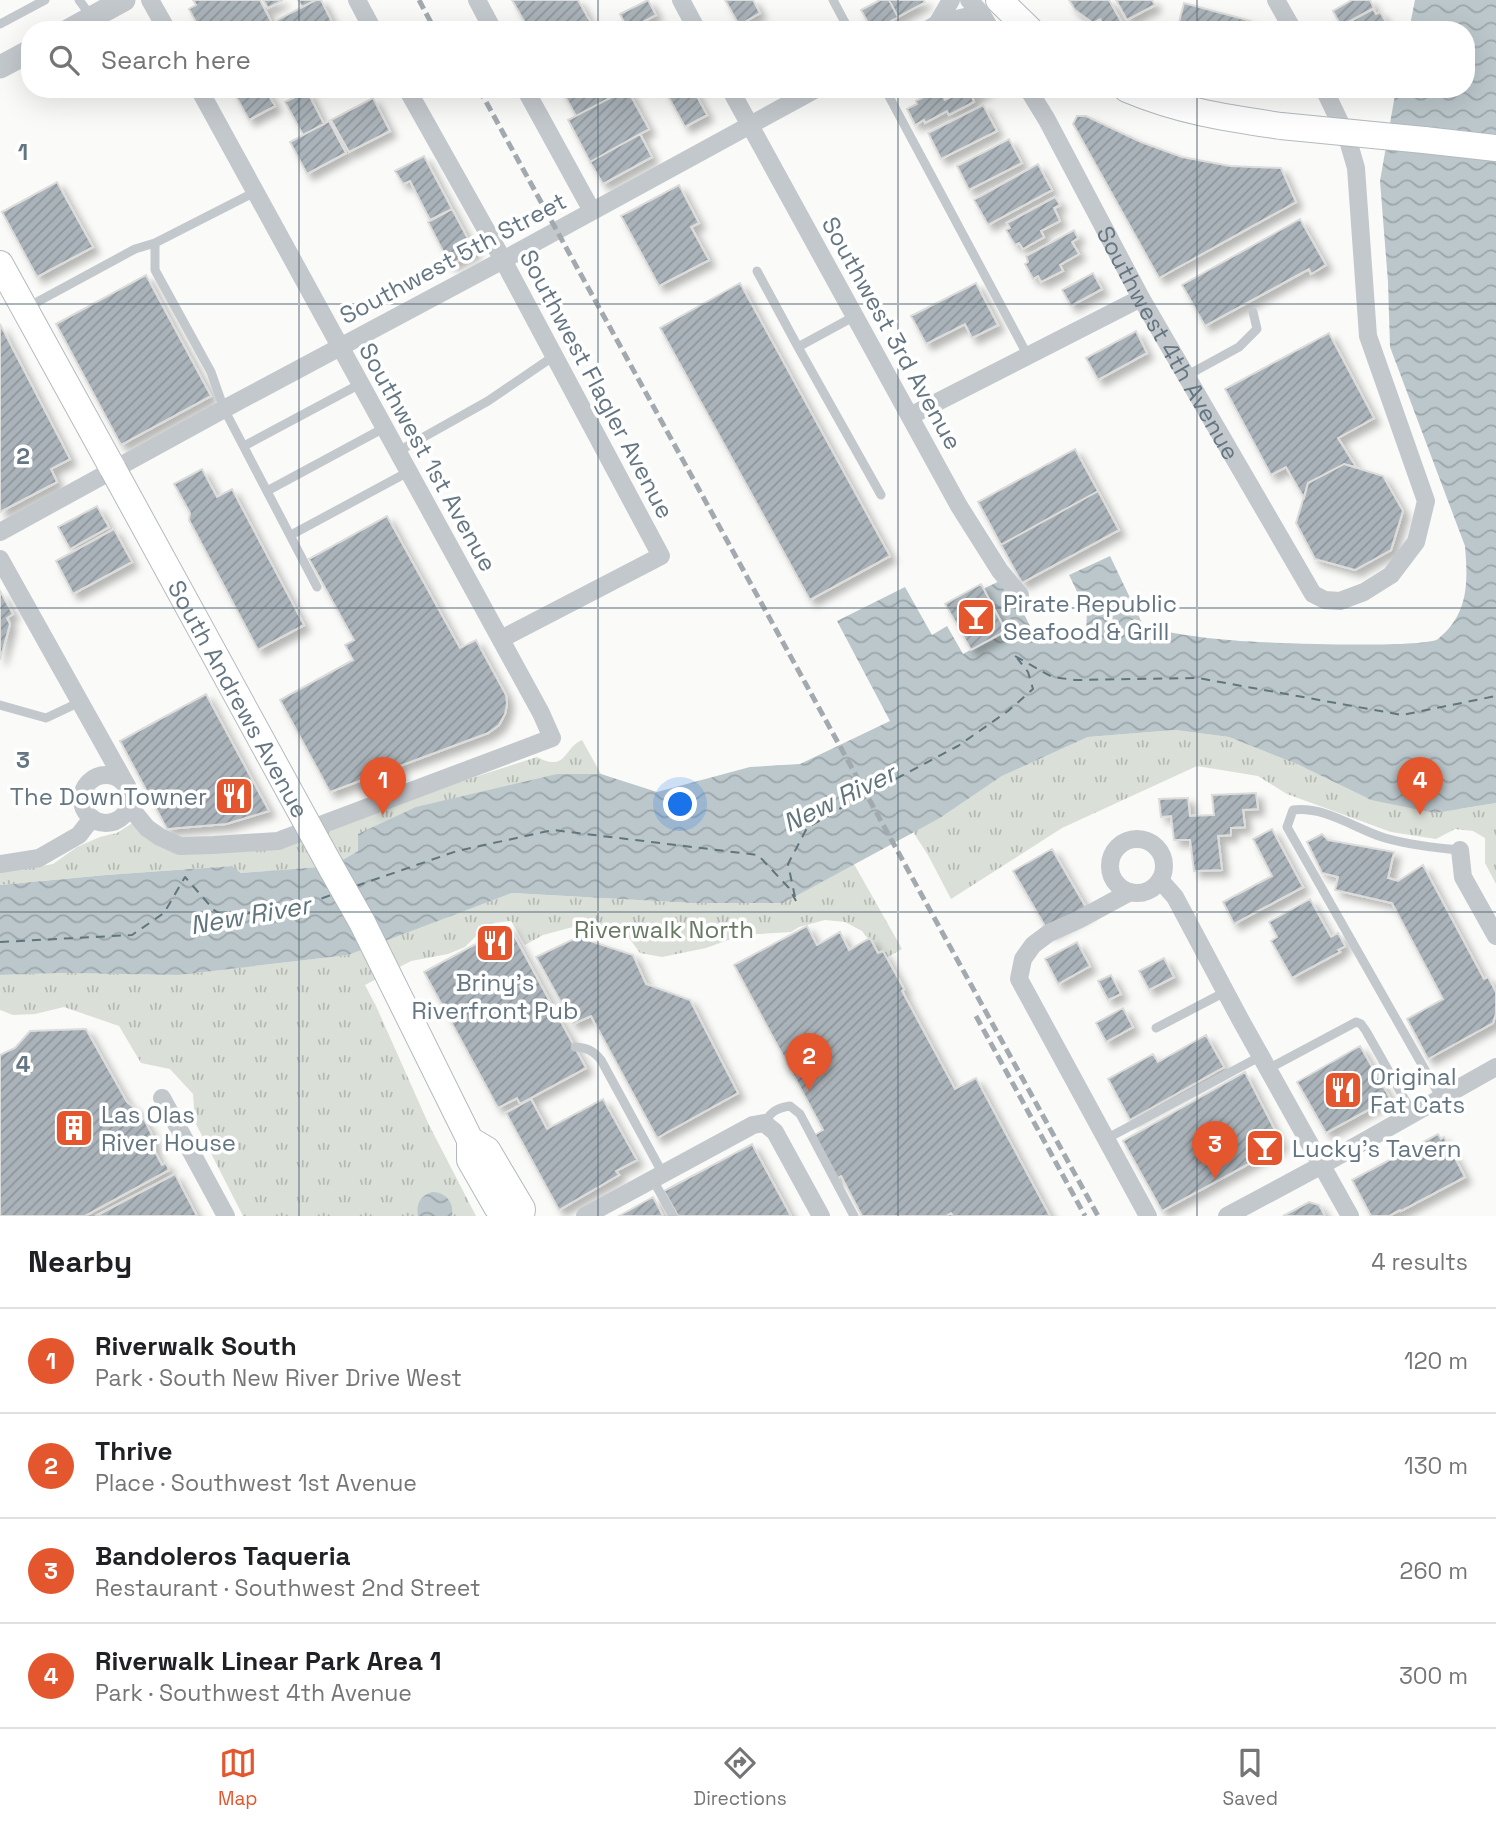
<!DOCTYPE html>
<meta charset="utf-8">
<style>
:root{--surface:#fff;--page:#f2f2f2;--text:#202124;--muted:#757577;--line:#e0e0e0;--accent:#e4572e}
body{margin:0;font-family:"Space Grotesk",sans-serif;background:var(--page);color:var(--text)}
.you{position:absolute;left:681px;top:805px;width:24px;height:24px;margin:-18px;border:5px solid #fff;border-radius:50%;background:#1a73e8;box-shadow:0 0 0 10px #1a73e833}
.badge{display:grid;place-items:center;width:46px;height:46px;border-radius:50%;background:var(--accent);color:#fff;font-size:23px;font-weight:700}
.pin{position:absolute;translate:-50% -58px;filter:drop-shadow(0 2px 4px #0008)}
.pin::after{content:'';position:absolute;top:37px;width:24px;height:21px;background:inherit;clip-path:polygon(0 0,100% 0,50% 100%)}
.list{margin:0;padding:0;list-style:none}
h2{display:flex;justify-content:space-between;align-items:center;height:91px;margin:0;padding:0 28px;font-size:30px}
h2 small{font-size:23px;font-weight:400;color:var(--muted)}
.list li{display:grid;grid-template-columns:46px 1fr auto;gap:21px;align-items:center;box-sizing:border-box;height:105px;padding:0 28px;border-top:2px solid var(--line)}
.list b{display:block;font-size:26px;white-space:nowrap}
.list p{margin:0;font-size:23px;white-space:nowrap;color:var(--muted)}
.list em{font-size:23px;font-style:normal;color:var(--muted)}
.icon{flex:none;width:38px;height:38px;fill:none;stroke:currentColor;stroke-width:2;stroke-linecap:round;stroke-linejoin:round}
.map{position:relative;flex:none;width:1496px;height:1216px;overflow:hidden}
.search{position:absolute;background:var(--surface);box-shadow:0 7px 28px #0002;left:21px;right:21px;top:21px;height:77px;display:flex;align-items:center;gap:18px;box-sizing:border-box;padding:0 24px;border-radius:28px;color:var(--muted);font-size:26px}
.sheet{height:511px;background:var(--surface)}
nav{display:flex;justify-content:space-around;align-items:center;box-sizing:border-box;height:98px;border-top:2px solid var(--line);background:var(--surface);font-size:19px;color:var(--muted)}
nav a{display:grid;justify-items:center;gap:4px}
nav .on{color:var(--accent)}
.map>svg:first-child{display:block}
.grass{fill:url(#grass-tufts)}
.water{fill:url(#water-waves)}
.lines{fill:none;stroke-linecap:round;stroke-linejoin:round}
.ferry{stroke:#60757c;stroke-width:2;stroke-dasharray:9 7;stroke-linecap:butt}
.building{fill:url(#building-hatch);stroke:#dcdcda;stroke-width:2;filter:url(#shadow)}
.secondary-casing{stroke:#b3babf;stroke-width:28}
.service{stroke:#c3c8cc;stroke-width:9}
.minor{stroke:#c3c8cc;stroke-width:18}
.tertiary{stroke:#c3c8cc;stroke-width:23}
.secondary{stroke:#fff;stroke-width:26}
.rail{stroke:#a2aab0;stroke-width:5;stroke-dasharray:10 5;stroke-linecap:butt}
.secondary-bridge-casing{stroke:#b3babf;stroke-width:28;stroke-linecap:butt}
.secondary-bridge{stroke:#fff;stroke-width:26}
.grid{fill:none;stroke:#657683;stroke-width:2;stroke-opacity:0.55}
.labels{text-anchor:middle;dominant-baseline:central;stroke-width:7;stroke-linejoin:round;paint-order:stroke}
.street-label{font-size:24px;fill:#657683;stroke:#fff}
.poi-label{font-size:24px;fill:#657683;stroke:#fff;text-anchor:start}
.park-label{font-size:24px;fill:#687a64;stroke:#fff}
.water-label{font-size:26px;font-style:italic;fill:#60757c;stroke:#fff}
.grid-label{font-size:23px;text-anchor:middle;font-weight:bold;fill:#657683;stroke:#fff;stroke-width:7;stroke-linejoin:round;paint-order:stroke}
</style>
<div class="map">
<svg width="1496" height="1216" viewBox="0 0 1496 1216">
<defs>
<pattern id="grass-tufts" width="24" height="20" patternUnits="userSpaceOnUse" patternTransform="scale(1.75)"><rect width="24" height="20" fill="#dadfd7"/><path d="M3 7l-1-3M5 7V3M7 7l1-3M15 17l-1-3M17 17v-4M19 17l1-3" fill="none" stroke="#b4b9b4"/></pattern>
<pattern id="water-waves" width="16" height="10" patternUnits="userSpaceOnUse" patternTransform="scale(1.75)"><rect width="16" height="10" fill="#bbc7cb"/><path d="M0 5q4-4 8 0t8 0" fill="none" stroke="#9ca6aa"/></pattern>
<pattern id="building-hatch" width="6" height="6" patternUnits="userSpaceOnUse" patternTransform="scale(1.75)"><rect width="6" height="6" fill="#aab3b9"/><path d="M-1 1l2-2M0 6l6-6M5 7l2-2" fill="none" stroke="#8e969c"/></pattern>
<filter id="shadow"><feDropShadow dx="6" dy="6" stdDeviation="3.5" flood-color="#0004"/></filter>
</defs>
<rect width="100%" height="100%" fill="#fafaf8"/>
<!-- grass -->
<path class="grass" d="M1175,730L1229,737L1299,765L1371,800L1460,809L1496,803V884L1485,863V838L1473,831L1455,829L1436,839L1391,832L1287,794L1258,776L1197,766L1062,828L951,899L928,855L913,832L940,818L1002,776L1088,737Z
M582,740L601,774H557L358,851L332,866L241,873L231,866L106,875L0,885V870H19L53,864L77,847L100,837L117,833L134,822L143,836L290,844L434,790L537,757C567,773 564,747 582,740Z
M854,864L902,949L884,959L862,931L845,922L825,920L799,927L791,932L742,935L706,948L662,957L640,953L629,938L603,929L573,927L543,935L525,945L511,921L494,923L477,935L465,947L448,954L411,961L365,985L376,1006L429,1125L476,1216H243L195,1122L193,1094L170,1069L141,1063L119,1026L64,1007L35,1014L13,1015L0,1010V975L61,973L179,975L347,955L512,893L692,903H782Z"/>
<!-- water -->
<path class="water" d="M1415,0H1496V803L1435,813L1371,800L1299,765L1229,737L1175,730L1088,737L1002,776L940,818L783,903H692L512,893L348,955L179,975L61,973L0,975V885L106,875L232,866L241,873L332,866L358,851V834L416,807L557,774H601L657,792L750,767L800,764L890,721L837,621L905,587L932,635L947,626L963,654L1006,631L983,589L1006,578L1039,644L1071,639L1086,634L1087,612L1069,575L1110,556L1144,627C1171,633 1200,638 1229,640C1255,643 1425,649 1438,639C1469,614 1468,582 1465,546L1390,347L1388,282L1380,181L1396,89H1466V30H1409Z
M432,1192C446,1192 454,1202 452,1216H418C416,1204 420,1196 432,1192Z"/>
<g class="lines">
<!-- ferry -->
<path class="ferry" d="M1015,656L1052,677L1075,680L1198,678L1402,715L1496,696
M356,886L457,851L553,830L758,855L789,888L796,901
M795,897L788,864L807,828L841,808L958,746L1008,711L1033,689L1028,672L1017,658
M0,942L132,935L164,913L185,877L214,910L224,916L296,908L331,895"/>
</g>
<!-- building -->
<path class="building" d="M193,0H260L272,23L259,30H200L189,9L196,5Z
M263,0H283L268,8Z
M298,0H316L302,7Z
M316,0H321L336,30H282L277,20Z
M512,0H578L591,23L578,30H529Z
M648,0L656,15L628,30L620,14Z
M725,0H753L760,13L739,25Z
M880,0H889L898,17L875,30H872L861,10Z
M889,0H923L925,2L898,17Z
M1069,0H1109L1122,23L1111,30H1106L1100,19L1093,23L1075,10Z
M1116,0H1152L1155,5L1127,20Z
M1352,0H1370L1374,8L1341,26L1333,11Z
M1184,3L1251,21L1249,30H1177Z
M1373,9L1376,14L1380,12L1386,22L1373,30H1339L1338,28Z
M591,23L594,30H578Z
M232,89H265L275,106L249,120Z
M561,89H627L576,116Z
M627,89L649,129L590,162L568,120Z
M664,89H693L707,115L685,127Z
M939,89L945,100L962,91L961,89H987L972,97L974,102L949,115L947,111L925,123L924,120L915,125L907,109L917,104L916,101Z
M307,91L324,124L303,135L285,102Z
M373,98L390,131L349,152L331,120Z
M983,105L997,131L941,159L928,133Z
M1077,116H1086L1141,142L1182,157L1230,166L1281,168L1296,202L1159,278L1073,124Z
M329,121L346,153L307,174L290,142Z
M640,134L652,157L603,184L590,162Z
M1009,139L1022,163L969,190L957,166Z
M424,156L452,209L430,220L410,181L403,184L395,171Z
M1038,164L1052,190L988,225L974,200Z
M57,182L93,247L37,277L2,212Z
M679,185L699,223L691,227L709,260L659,286L621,216Z
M1055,197L1060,205L1054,208L1060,221L1041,231L1044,237L1023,249L1019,243L1015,245L1006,230L1010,228L1007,223Z
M452,209L475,252L450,265L428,222Z
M1300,219L1326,265L1311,274L1309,269L1205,326L1182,285Z
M1074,230L1078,238L1072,242L1079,254L1060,265L1063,271L1041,282L1038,276L1033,279L1025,264L1028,262L1026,256Z
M1093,273L1102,289L1071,306L1062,290Z
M146,275L211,396L121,445L56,324Z
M740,283L890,556L810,600L660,328Z
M976,283L998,325L972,338L965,324L926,344L911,316Z
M0,324L70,459L51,469L57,482L0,512Z
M1136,331L1147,353L1098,380L1086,358Z
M1329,333L1374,418L1338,438L1356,467L1344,464L1308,483L1304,498L1286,467L1271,475L1225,389Z
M1075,449L1098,491L1001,545L978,502Z
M1344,464L1383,476L1403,511L1391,550L1355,570L1315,559L1296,523L1308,483Z
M202,469L217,497L232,489L304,625L258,650L189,520L190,513L174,484Z
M1098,491L1119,530L1022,583L1001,545Z
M97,506L109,527L70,549L58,527Z
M387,516L460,648L476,640L506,695L507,704L505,714L499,725L488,733L330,792L280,700L353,660L345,645L354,640L309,559Z
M114,529L132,562L73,594L56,561Z
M981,584L1006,631L971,650L945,604Z
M0,591L13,614L7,618L10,624L0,660Z
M206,694L269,811L226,824L167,829L120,741Z
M1256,793L1258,809L1243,810L1245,827L1231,828V835L1218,836L1222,870L1194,871L1190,840H1174L1171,816L1161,817L1159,799L1188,798L1190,816L1214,815L1212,795Z
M1272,829L1303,887L1234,924L1223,902L1272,876L1253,839Z
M1322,834L1328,840L1394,852L1388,878L1398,881L1423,865L1484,979L1488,977L1496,992V1013L1493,1023L1428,1059L1407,1019L1443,999L1392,903L1335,890L1338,877L1322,873L1307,842Z
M1052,849L1088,911L1049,933L1013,871Z
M1310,899L1331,937L1338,933L1345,946L1338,950L1340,952L1292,978L1271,941L1277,937L1269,922Z
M509,926L586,1068L520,1104L517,1098L498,1108L424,972Z
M807,926L817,945L840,932L849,950L870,938L878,953L883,951L904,989L902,991L955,1089L976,1078L1050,1216H953L951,1213L946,1216H862L841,1176L836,1179L813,1136L823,1130L734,965Z
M578,937L633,955L646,984L690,1000L738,1093L657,1138L591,1016L573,1024L536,957Z
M1077,942L1090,966L1058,984L1045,959Z
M1164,958L1174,977L1149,990L1139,971Z
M1111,975L1121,994L1108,1000L1098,981Z
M1123,1008L1133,1027L1106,1042L1096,1023Z
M86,1029L127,1102L137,1110L145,1121L152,1135L154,1150L162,1165L166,1163L169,1170L85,1216H0V1055L15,1048L30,1031Z
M1206,1035L1224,1067L1130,1120L1108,1079L1153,1054L1158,1062Z
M1360,1046L1390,1098L1326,1133L1297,1082Z
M1245,1072L1281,1142L1278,1148L1162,1211L1123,1141Z
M531,1099L547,1129L603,1099L637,1160L616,1171L619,1175L559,1210L506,1113Z
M1438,1134L1441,1139L1444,1137L1465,1177L1401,1211L1400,1210L1389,1216H1371L1352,1180Z
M752,1144L791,1216H678L664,1191Z
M175,1174L197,1216H96Z
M653,1197L663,1216H619Z
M1309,1202L1319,1205L1325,1216H1283Z"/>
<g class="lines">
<!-- secondary casing -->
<g class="secondary-casing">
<path id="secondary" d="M999,0L1030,30
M1127,89C1179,111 1226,118 1281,126
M1424,140L1496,148
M0,264L113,469
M332,869L362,922L470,1140V1160L497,1207L508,1216
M470,1140L487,1150L522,1209L521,1216"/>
</g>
<!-- service -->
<path class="service" d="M79,0L91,16
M833,0L849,30
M0,24L45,0
M885,89L1028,356
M155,243V270L211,372L224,409L317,587
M757,271L798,347
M26,308L135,249L155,243L255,192
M855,316L798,347L881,495
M1186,376L1239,347L1257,329L1253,312
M244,446L360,384
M397,452L488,401L554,356
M267,491L384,428
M291,535L408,472
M0,705L46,718L80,702
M1156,1028L1225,992
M575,1047C587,1048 593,1050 601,1060L663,1174
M1268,1069L1356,1022L1361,1024L1366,1031L1413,1114
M1441,1098L1287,827L1293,810C1326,806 1355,829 1385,838C1410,845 1435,848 1460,850
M764,1123C771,1112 776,1108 790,1106L800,1114L854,1216
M1106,1139L1261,1056
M653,1180L673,1216"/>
<!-- minor -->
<g class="minor">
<path d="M150,0L167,30"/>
<path d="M357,0L373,30"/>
<path d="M477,0L493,30"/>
<path d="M681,0L697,30"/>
<path d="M969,0L981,13L991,30"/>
<path d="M1276,0L1293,30"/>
<path d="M937,24L951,0"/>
<path d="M927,30L937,24L981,13"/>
<path d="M407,89L503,260L661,556L501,639"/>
<path d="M525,89L592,211"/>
<path d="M730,89L959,506L1000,571L1020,595"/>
<path id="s1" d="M1028,89L1047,120L1141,298L1313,594L1325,600L1340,601L1364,592L1391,575L1416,542L1426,501L1368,336L1356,168L1347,137L1324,89"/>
<path d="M910,416L1141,298"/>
<path d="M0,532L224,409L503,260L816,89"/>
<path d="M0,559L127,786"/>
<circle cx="106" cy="799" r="24"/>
<path d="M129,806L147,828L160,837L180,846L213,845L278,841L552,738L541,713L199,89"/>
<circle cx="1137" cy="866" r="27"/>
<path d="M1460,850L1463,877L1496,936"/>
<path d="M0,864L39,858L79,835L92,818"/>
<path d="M1160,880L1175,897L1240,1019L1350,1216"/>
<path d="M1130,892L1080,919L1049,933L1033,945L1023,959L1019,979L1148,1216"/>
<path d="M162,1098L226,1216"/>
<path d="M585,1216L753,1125L764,1123L775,1132L821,1216"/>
<path d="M1227,1216L1322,1165L1496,1067"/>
</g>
<!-- tertiary -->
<path class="tertiary" d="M69,30L124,0
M0,67L30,51"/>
<!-- secondary -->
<use href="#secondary" class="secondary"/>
<!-- rail -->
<path class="rail" d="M419,0L435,30
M479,89L1098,1216
M976,1016L1085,1216"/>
<!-- secondary-bridge casing -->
<g class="secondary-bridge-casing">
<g id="secondary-bridge">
<path d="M1281,126L1424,140"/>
<path id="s2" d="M113,469L332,869"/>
</g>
</g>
<!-- secondary-bridge -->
<use href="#secondary-bridge" class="secondary-bridge"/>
</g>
<!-- grid -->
<path class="grid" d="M299,0V30M598,0V30M898,0V30M1197,0V30M299,89V1216M598,89V1216M898,89V1216M1197,89V1216M0,304H1496M0,608H1496M0,912H1496"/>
<!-- icons -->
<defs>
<g id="bar-square" transform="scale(2.0125)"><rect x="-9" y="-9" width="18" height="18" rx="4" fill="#e4572e" stroke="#fff"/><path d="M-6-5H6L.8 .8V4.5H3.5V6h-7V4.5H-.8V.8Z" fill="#fff"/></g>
<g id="restaurant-square" transform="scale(2.0125)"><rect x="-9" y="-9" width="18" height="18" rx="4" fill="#e4572e" stroke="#fff"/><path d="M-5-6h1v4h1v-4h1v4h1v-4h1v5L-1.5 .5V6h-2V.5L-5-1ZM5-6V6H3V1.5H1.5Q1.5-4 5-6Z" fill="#fff"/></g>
<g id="building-square" transform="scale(2.0125)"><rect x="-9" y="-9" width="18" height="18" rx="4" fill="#e4572e" stroke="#fff"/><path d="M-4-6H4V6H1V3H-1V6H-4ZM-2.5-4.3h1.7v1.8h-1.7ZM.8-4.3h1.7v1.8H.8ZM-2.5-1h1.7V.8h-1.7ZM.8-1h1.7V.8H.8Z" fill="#fff"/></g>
</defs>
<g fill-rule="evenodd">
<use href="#bar-square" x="976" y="617"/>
<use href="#restaurant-square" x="234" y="796"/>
<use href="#restaurant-square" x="495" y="943"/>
<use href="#restaurant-square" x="1343" y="1090"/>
<use href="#building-square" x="74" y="1128"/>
<use href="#bar-square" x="1265" y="1148"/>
</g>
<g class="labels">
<!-- street labels -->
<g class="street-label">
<text transform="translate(453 258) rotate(-28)">Southwest 5th Street</text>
<text transform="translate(892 333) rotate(61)">Southwest 3rd Avenue</text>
<text stroke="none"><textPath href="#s1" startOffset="290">Southwest 4th Avenue</textPath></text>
<text transform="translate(597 384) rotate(62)">Southwest Flagler Avenue</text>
<text transform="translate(428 457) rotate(61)">Southwest 1st Avenue</text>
<text stroke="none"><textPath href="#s2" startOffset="262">South Andrews Avenue</textPath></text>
</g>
<!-- poi labels -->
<g class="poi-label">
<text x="1003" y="603">Pirate Republic<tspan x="1003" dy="28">Seafood &amp; Grill</tspan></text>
<text x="207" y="796" text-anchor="end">The DownTowner</text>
<text x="495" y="982" text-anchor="middle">Briny’s<tspan x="495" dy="28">Riverfront Pub</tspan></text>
<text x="1370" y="1076">Original<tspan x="1370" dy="28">Fat Cats</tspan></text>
<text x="101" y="1114">Las Olas<tspan x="101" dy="28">River House</tspan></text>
<text x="1292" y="1148">Lucky's Tavern</text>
</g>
<!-- park labels -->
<g class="park-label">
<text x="664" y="929">Riverwalk North</text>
</g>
<!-- water labels -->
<g class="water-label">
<text transform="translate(839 798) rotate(-26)">New River</text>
<text transform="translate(250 915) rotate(-10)">New River</text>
</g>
</g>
<g class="grid-label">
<text x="23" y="160">1</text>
<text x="23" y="464">2</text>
<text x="23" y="768">3</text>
<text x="23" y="1072">4</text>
</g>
</svg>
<div class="you"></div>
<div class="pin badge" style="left:383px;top:815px">1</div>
<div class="pin badge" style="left:809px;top:1091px">2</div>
<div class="pin badge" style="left:1215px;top:1179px">3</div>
<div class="pin badge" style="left:1420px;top:815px">4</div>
<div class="search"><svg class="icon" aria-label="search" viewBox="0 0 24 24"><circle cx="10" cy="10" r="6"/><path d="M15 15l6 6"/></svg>Search here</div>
</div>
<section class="sheet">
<h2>Nearby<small>4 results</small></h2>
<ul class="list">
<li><span class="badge">1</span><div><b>Riverwalk South</b><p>Park · South New River Drive West</p></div><em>120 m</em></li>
<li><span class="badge">2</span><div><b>Thrive</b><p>Place · Southwest 1st Avenue</p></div><em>130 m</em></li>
<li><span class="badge">3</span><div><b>Bandoleros Taqueria</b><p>Restaurant · Southwest 2nd Street</p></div><em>260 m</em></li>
<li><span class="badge">4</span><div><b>Riverwalk Linear Park Area 1</b><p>Park · Southwest 4th Avenue</p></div><em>300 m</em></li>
</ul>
</section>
<nav>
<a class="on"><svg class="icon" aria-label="map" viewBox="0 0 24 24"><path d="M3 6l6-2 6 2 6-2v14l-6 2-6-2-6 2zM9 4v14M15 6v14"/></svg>Map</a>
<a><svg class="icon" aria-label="directions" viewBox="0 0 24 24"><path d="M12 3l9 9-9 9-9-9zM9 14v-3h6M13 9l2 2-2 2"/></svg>Directions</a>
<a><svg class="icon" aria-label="saved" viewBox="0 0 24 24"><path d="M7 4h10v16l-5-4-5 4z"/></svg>Saved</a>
</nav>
